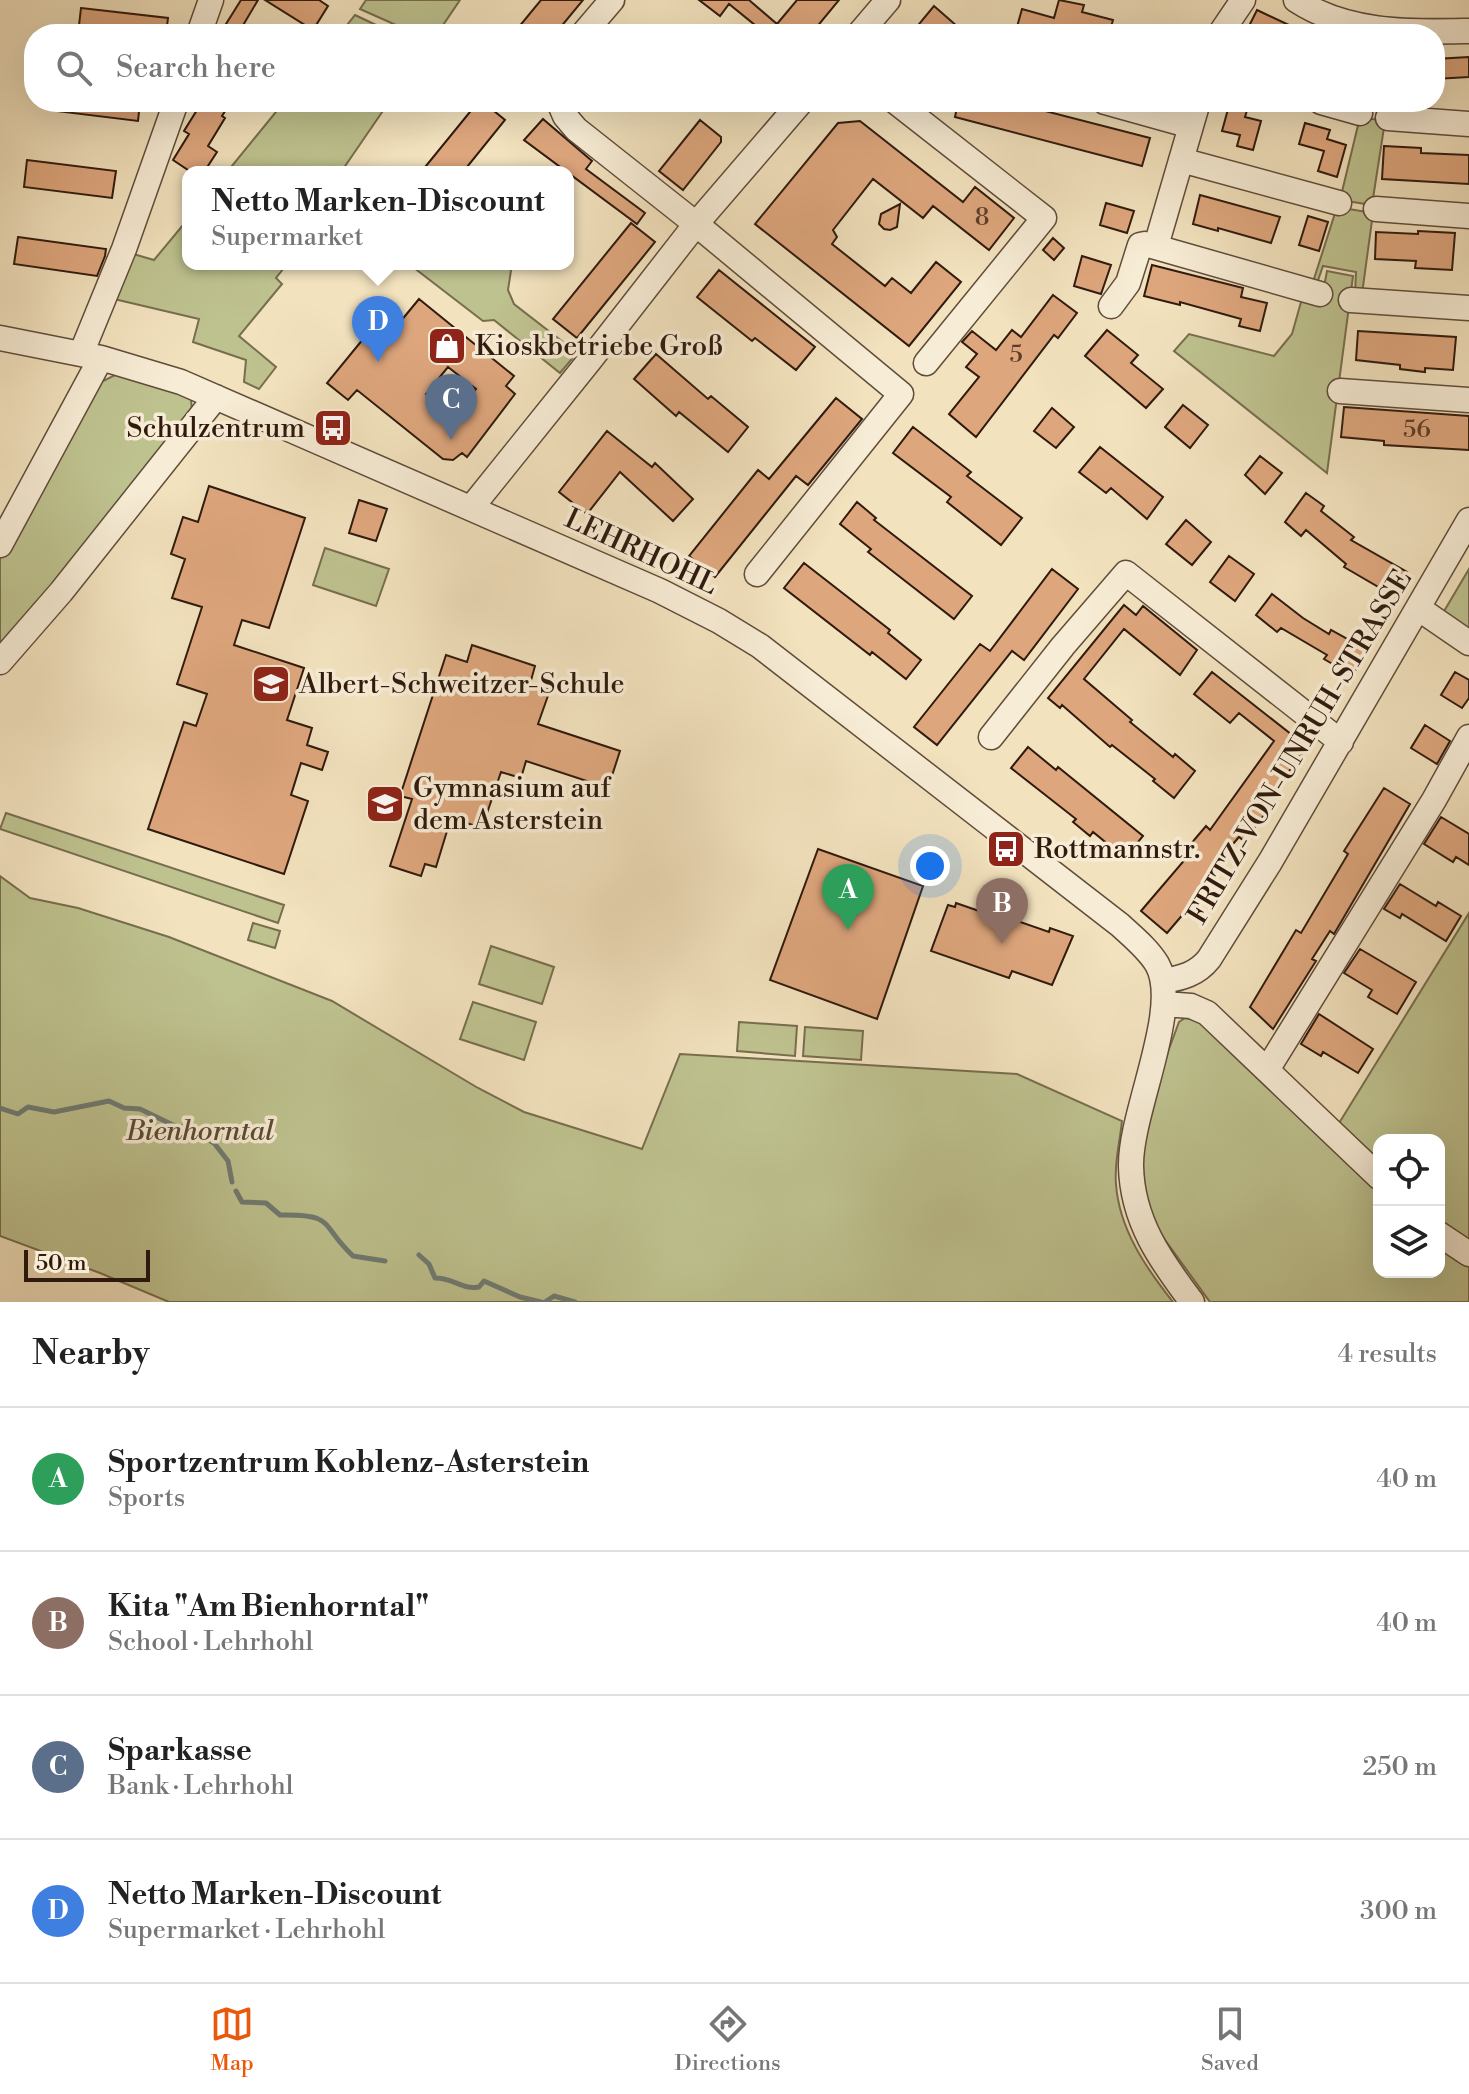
<!DOCTYPE html>
<meta charset="utf-8">
<style>
:root{--surface:#fff;--page:#f2f2f2;--text:#222;--muted:#767676;--line:#e0e0e0;--accent:#ea580c}
body{margin:0;font-family:"Libre Bodoni",serif;background:var(--page);color:var(--text)}
.controls{position:absolute;right:24px;bottom:24px;display:grid;overflow:hidden;border-radius:16px;box-shadow:0 8px 32px #0002}
.controls button{width:72px;height:72px;display:grid;place-items:center;padding:0;border:0;border-bottom:2px solid var(--line);background:var(--surface);color:var(--text);font:40px sans-serif}
.scale{position:absolute;left:24px;bottom:20px;width:126px;box-sizing:border-box;padding-left:8px;border:4px solid #301a0e;border-top:0;font-size:22px;line-height:28px;white-space:nowrap;color:#301a0e;-webkit-text-stroke:6px #f7ecd5;paint-order:stroke}
.you{position:absolute;left:930px;top:866px;width:28px;height:28px;margin:-20px;border:6px solid #fff;border-radius:50%;background:#1a73e8;box-shadow:0 0 0 12px #1a73e833}
.badge{display:grid;place-items:center;width:52px;height:52px;border-radius:50%;background:var(--accent);color:#fff;font-size:26px;font-weight:700}
.pin{position:absolute;translate:-50% -66px;filter:drop-shadow(0 2px 4px #0008)}
.pin::after{content:'';position:absolute;top:42px;width:28px;height:24px;background:inherit;clip-path:polygon(0 0,100% 0,50% 100%)}
.popup{position:absolute;left:182px;top:166px;width:392px;height:104px;box-sizing:border-box;display:grid;place-content:center;border-radius:16px;background:var(--surface);filter:drop-shadow(0 2px 6px #0005);font-size:26px;white-space:nowrap;color:var(--muted)}
.popup b{font-size:30px;color:var(--text)}
.popup::after{content:'';position:absolute;left:50%;top:100%;margin-left:-16px;border:16px solid transparent;border-top-color:var(--surface)}
.list{margin:0;padding:0;list-style:none}
h2{display:flex;justify-content:space-between;align-items:center;height:104px;margin:0;padding:0 32px;font-size:34px}
h2 small{font-size:26px;font-weight:400;color:var(--muted)}
.list li{display:grid;grid-template-columns:52px 1fr auto;gap:24px;align-items:center;box-sizing:border-box;height:144px;padding:0 32px;border-top:2px solid var(--line)}
.list b{display:block;font-size:30px;white-space:nowrap}
.list p{margin:0;font-size:26px;white-space:nowrap;color:var(--muted)}
.list em{font-size:26px;font-style:normal;color:var(--muted)}
.icon{flex:none;width:44px;height:44px;fill:none;stroke:currentColor;stroke-width:2;stroke-linecap:round;stroke-linejoin:round}
.map{position:relative;flex:none;width:1469px;height:1302px;overflow:hidden}
.search{position:absolute;background:var(--surface);box-shadow:0 8px 32px #0002;left:24px;right:24px;top:24px;height:88px;display:flex;align-items:center;gap:20px;box-sizing:border-box;padding:0 28px;border-radius:32px;color:var(--muted);font-size:30px}
.sheet{height:680px;background:var(--surface)}
nav{display:flex;justify-content:space-around;align-items:center;box-sizing:border-box;height:112px;border-top:2px solid var(--line);background:var(--surface);font-size:22px;color:var(--muted)}
nav a{display:grid;justify-items:center;gap:4px}
nav .on{color:var(--accent)}
.map>svg:first-child{display:block}
.green{fill:#bec28f;stroke:#776e4e;stroke-width:2}
.lines{fill:none;stroke-linecap:round;stroke-linejoin:round}
.stream{stroke:#717c73;stroke-width:5}
.building{fill:#dea67d;stroke:#301a0e;stroke-width:2;fill-rule:evenodd}
.minor-casing{stroke:#604c3a;stroke-width:27}
.minor{stroke:#f7ecd5;stroke-width:24}
.labels{text-anchor:middle;dominant-baseline:central;stroke-width:7;stroke-linejoin:round;paint-order:stroke}
.number-label{font-size:24px;fill:#5c3d2a}
.poi-label{font-size:28px;fill:#301a0e;stroke:#f7ecd5;text-anchor:start}
.street-label{font-size:28px;fill:#301a0e;stroke:#f7ecd5}
.park-label{font-size:28px;font-style:italic;fill:#5b4c35;stroke:#f7ecd5}
</style>
<div class="map">
<svg width="1469" height="1302" viewBox="0 0 1469 1302">
<rect width="100%" height="100%" fill="#f2e2be"/>
<filter id="stains"><feTurbulence type="fractalNoise" baseFrequency=".0025" numOctaves="4"/><feColorMatrix values="0 0 0 0 .2 0 0 0 0 .09 0 0 0 0 .02 0 0 0 .5 -.17"/></filter>
<radialGradient id="worn" r=".72"><stop offset=".6" stop-color="#630" stop-opacity="0"/><stop offset="1" stop-color="#630" stop-opacity=".3"/></radialGradient>
<!-- green -->
<path class="green" d="M366,0H460L437,34H416L360,9Z
M355,15L395,34H340Z
M284,102H389L341,172H227Z
M1360,117L1385,121L1372,205L1340,200Z
M1337,207L1373,213L1362,294H1355L1356,272L1323,266L1316,286L1312,285Z
M188,219V264H287L276,278L282,284L239,336L276,367L259,389L244,382L246,360L193,342L199,319L114,299L130,253L154,260Z
M409,264H512L508,290L514,304L577,353L560,373L494,320L483,321Z
M1327,271L1353,276L1327,473L1174,351L1189,334L1274,356L1292,334L1303,295L1322,298Z
M119,373L191,398L192,412L0,652V558L101,382Z
M325,548L389,569L376,606L313,585Z
M1469,569V638L1440,618Z
M6,813L284,905L278,923L0,829Z
M0,876L30,898L78,908L169,937L332,1001L478,1088L524,1112L642,1149L680,1054L1017,1074L1122,1121C1120,1141 1114,1163 1116,1184C1119,1229 1146,1268 1173,1302H169L100,1273L0,1236Z
M1469,913V1248L1439,1228V1140H1379V1169L1336,1128Z
M253,923L280,931L275,948L248,940Z
M491,946L554,967L542,1004L479,984Z
M473,1002L536,1022L524,1060L460,1039Z
M1185,1018L1202,1021L1379,1186V1272H1439V1240L1469,1262V1302H1210L1144,1211L1138,1171L1143,1134L1169,1049L1179,1022Z
M739,1022L797,1026L795,1056L737,1051Z
M805,1027L863,1031L861,1060L803,1056Z"/>
<g class="lines">
<!-- stream -->
<path class="stream" d="M0,1108L18,1114L28,1107L54,1112L109,1101L124,1108L140,1109L175,1126L186,1127L214,1143L228,1161L232,1182
M236,1191L242,1202L266,1203L280,1215C336,1214 319,1224 353,1256L385,1261
M419,1255L429,1264L435,1278C454,1278 462,1290 479,1287L484,1281L520,1297L541,1302
M545,1302L554,1296L575,1302"/>
</g>
<!-- building -->
<path class="building" d="M241,0H258L239,32L226,24Z
M265,0H319L328,6L313,30Z
M541,0H583L555,34H513Z
M699,0H749L777,24L797,0H839L811,34H766L729,4L720,16Z
M1059,0L1084,5L1082,12L1113,20L1109,34H1059L1037,28L1035,34H1015L1022,9L1054,18Z
M934,6L966,34H931L919,24Z
M81,8L168,18L166,34H78Z
M1257,10L1308,34H1245Z
M1469,57V77L1435,79V59Z
M57,102H140L138,121L56,111Z
M202,102H231L222,116L225,118L208,146L217,152L204,172H191L173,160L189,134L184,131Z
M478,102H483L505,120L463,172H421Z
M958,102H1010L1150,138L1142,166L955,117Z
M1230,102L1248,107L1245,117L1261,121L1253,150L1237,146L1240,135L1222,131Z
M543,119L592,161L586,169L645,213L637,224L524,140Z
M700,120L721,137V142L683,190L659,171Z
M860,121L963,202L975,187L1014,218L989,250L933,206L923,218L873,179L833,230L837,237L832,244L885,286L892,278L911,293L936,262L961,282L909,346L755,224L838,123Z
M1305,123L1330,130L1327,139L1346,145L1337,177L1318,171L1324,151L1299,144Z
M1384,146L1421,148V153L1469,155V184L1382,179Z
M27,160L116,171L112,198L24,187Z
M1200,195L1280,217L1271,243L1218,228V231L1193,224Z
M1106,203L1134,211L1127,233L1100,225Z
M900,204L897,227L890,230L884,229L879,224L881,214Z
M1308,216L1328,222L1319,251L1299,245Z
M631,223L655,242L577,338L553,319Z
M1418,231L1455,233L1452,270L1415,268L1416,261L1375,259L1376,232L1418,234Z
M18,237L106,249L105,256L97,276L14,264Z
M1053,238L1064,248L1054,260L1043,250Z
M1082,256L1111,265L1101,294L1074,286Z
M1152,265L1243,288L1241,297L1267,303L1260,331L1239,326L1241,319L1180,302V305L1144,296Z
M719,270L815,347L796,370L755,338L752,341L697,297Z
M1053,295L1077,313L1058,338L1054,335L976,437L949,414L979,377L966,367L977,354L962,342L972,331L996,350L1012,330L1021,337Z
M419,299L514,376L506,386L515,394L467,457L462,453L453,460L443,459L357,390L348,400L327,383L377,322L391,333ZM448,367L476,389L454,416L426,394Z
M1107,330L1138,355L1131,363L1163,389L1146,408L1085,356Z
M1358,331L1456,337L1453,370L1425,368V372L1400,369V365L1356,360Z
M656,354L708,399L711,396L748,427L728,452L679,412L676,416L634,379Z
M836,398L862,419L808,485L796,476L715,577L689,556L758,470L769,479Z
M1183,405L1208,425L1190,448L1165,427Z
M1344,407L1469,416V450L1384,445V441L1341,437Z
M1052,408L1074,427L1056,448L1034,431Z
M913,427L971,472L967,476L1022,518L1001,545L947,502L951,497L893,453Z
M607,431L652,467L655,463L693,499L673,521L620,472L587,514L559,492Z
M1100,447L1163,497L1147,519L1111,488L1106,493L1079,472Z
M1260,456L1282,473L1265,494L1245,475Z
M209,486L305,518L269,628L242,620L234,645L304,668L287,720L312,728L307,745L328,752L322,770L301,763L291,795L308,801L284,874L148,829L184,722L196,726L207,694L177,684L202,607L172,598L185,559L171,554L183,517L198,522Z
M1306,493L1324,506L1321,511L1354,537L1351,540L1407,572L1394,596L1344,567L1346,564L1306,530L1301,536L1285,522Z
M359,500L387,509L376,541L349,533Z
M857,502L876,518L874,520L972,596L954,619L868,552L871,549L840,524Z
M1186,520L1211,542L1192,565L1166,544Z
M1229,556L1254,574L1235,601L1210,582Z
M804,563L890,630L888,633L921,660L906,679L872,652L870,655L784,588Z
M1052,569L1078,589L1024,660L1012,651L937,745L914,727L980,644L990,651Z
M1272,594L1303,618L1329,634L1331,630L1367,650L1355,671L1351,668L1348,673L1324,659L1327,655L1281,628L1277,632L1256,615Z
M1124,605L1136,615L1143,606L1197,650L1180,675L1124,629L1084,679L1132,720L1130,722L1173,757L1175,754L1195,771L1174,798L1153,781L1155,779L1112,745L1110,747L1062,705L1060,708L1048,698Z
M472,645L535,666L530,684L550,690L538,724L620,751L608,788L526,761L521,778L501,772L482,828L451,818L436,867L425,864L421,876L390,866L412,799L400,796L446,655L467,662Z
M1212,672L1301,742L1299,745L1305,750L1263,806L1268,810L1244,841L1239,837L1208,873L1214,878L1167,933L1141,911L1188,856L1184,853L1195,839L1206,826L1210,830L1274,741L1239,713L1230,723L1194,694Z
M1455,672L1469,680V698L1462,708L1441,695Z
M1425,725L1450,741L1437,764L1411,748Z
M1028,747L1056,770L1058,767L1143,836L1125,858L1093,832L1090,836L1073,822L1076,819L1011,768Z
M1384,788L1410,804L1334,934L1330,931L1312,959L1316,961L1273,1029L1250,1007L1296,930L1301,933L1348,854L1344,851Z
M1441,817L1469,834V865L1456,857L1453,862L1424,844Z
M818,849L923,886L877,1019L770,980Z
M1400,884L1436,906L1438,902L1461,916L1446,941L1402,914L1400,918L1384,909Z
M956,903L1005,920L1006,917L1049,932L1050,928L1073,936L1052,985L1012,971L1009,978L931,951L948,905L955,907Z
M1360,949L1416,982L1397,1014L1368,997L1372,990L1344,973Z
M1319,1014L1373,1049L1358,1073L1323,1052L1321,1056L1301,1044Z"/>
<g class="lines">
<!-- minor casing -->
<g class="minor-casing">
<path id="minor" d="M1296,0C1348,34 1409,32 1469,31
M199,34L211,0
M583,34L612,0
M859,34L888,0
M1220,34L1243,0
M559,102L565,116L576,129L696,224L901,394L757,574
M896,102L1044,218L926,363
M1105,102L1191,126
M1321,102L1360,113
M1388,118L1469,124
M1181,160L1339,203
M1376,209L1469,216
M1156,246L1198,102
M1351,300L1469,308
M1111,306L1128,283L1140,245L1145,244L1320,294
M0,338L101,358L181,382L660,591L719,621L760,646L1120,925C1133,937 1148,949 1157,964C1182,1008 1130,1112 1131,1166C1132,1221 1161,1261 1192,1302
M81,354L124,249L176,102
M1340,391L1469,400
M471,508L590,360L696,224L801,102
M0,545L101,358
M1418,608L1469,643
M0,662L61,592L216,397
M991,737L1063,646L1126,573L1341,742
M1163,981C1182,978 1197,974 1209,959L1270,862L1469,520
M1164,1004L1191,1006L1207,1013L1379,1177
M1267,1070L1434,800L1469,737
M1439,1234L1469,1254"/>
</g>
<!-- minor -->
<use href="#minor" class="minor"/>
</g>
<!-- icons -->
<defs>
<g id="shop-square" transform="scale(2)"><rect x="-9" y="-9" width="18" height="18" rx="4" fill="#8f2418" stroke="#f7ecd5"/><path d="M-5-2.5h2.3a2.7 3.5 0 0 1 5.4 0H5L5.5 6h-11ZM-1.5-2.5h3a1.5 2.3 0 0 0-3 0Z" fill="#fff"/></g>
<g id="bus-square" transform="scale(2)"><rect x="-9" y="-9" width="18" height="18" rx="4" fill="#8f2418" stroke="#f7ecd5"/><path d="M-5-6H5V4H4V6H2V4H-2V6H-4V4H-5ZM-3.5-4V0h7V-4ZM-3.5 1.2v1.5H-2V1.2ZM2 1.2v1.5H3.5V1.2Z" fill="#fff"/></g>
<g id="school-square" transform="scale(2)"><rect x="-9" y="-9" width="18" height="18" rx="4" fill="#8f2418" stroke="#f7ecd5"/><path d="M0-5L7-2L0 1L-7-2ZM-4 1L0 2.5L4 1V4Q0 6-4 4Z" fill="#fff"/></g>
</defs>
<g fill-rule="evenodd">
<use href="#shop-square" x="447" y="346"/>
<use href="#bus-square" x="333" y="428"/>
<use href="#school-square" x="271" y="684"/>
<use href="#school-square" x="385" y="804"/>
<use href="#bus-square" x="1006" y="849"/>
</g>
<g class="labels">
<!-- number labels -->
<g class="number-label">
<text x="982" y="218">8</text>
<text x="1016" y="355">5</text>
<text x="1417" y="430">56</text>
</g>
<!-- poi labels -->
<g class="poi-label">
<text x="475" y="346">Kioskbetriebe Groß</text>
<text x="305" y="428" text-anchor="end">Schulzentrum</text>
<text x="299" y="684">Albert-Schweitzer-Schule</text>
<text x="413" y="788">Gymnasium auf<tspan x="413" dy="32">dem Asterstein</tspan></text>
<text x="1034" y="849">Rottmannstr.</text>
</g>
<!-- street labels -->
<g class="street-label">
<text transform="translate(641 552) rotate(25)">LEHRHOHL</text>
<text transform="translate(1300 747) rotate(-59)">FRITZ-VON-UNRUH-STRASSE</text>
</g>
<!-- park labels -->
<g class="park-label">
<text x="200" y="1131">Bienhorntal</text>
</g>
</g>
<rect width="100%" height="100%" filter="url(#stains)"/>
<rect width="100%" height="100%" fill="url(#worn)"/>
</svg>
<div class="controls">
<button><svg class="icon" aria-label="locate" viewBox="0 0 24 24"><circle cx="12" cy="12" r="6"/><path d="M12 2v4M12 18v4M2 12h4M18 12h4"/></svg></button>
<button><svg class="icon" aria-label="layers" viewBox="0 0 24 24"><path d="M12 4l9 5-9 5-9-5zM3 14l9 5 9-5"/></svg></button>
</div>
<div class="scale">50 m</div>
<div class="you"></div>
<div class="pin badge" style="left:848px;top:930px;background:#2e9e5b">A</div>
<div class="pin badge" style="left:1002px;top:944px;background:#8d6e63">B</div>
<div class="pin badge" style="left:451px;top:440px;background:#5c6f8a">C</div>
<div class="pin badge" style="left:378px;top:362px;background:#3f7fe0">D</div>
<div class="popup"><b>Netto Marken-Discount</b>Supermarket</div>
<div class="search"><svg class="icon" aria-label="search" viewBox="0 0 24 24"><circle cx="10" cy="10" r="6"/><path d="M15 15l6 6"/></svg>Search here</div>
</div>
<section class="sheet">
<h2>Nearby<small>4 results</small></h2>
<ul class="list">
<li><span class="badge" style="background:#2e9e5b">A</span><div><b>Sportzentrum Koblenz-Asterstein</b><p>Sports</p></div><em>40 m</em></li>
<li><span class="badge" style="background:#8d6e63">B</span><div><b>Kita &quot;Am Bienhorntal&quot;</b><p>School · Lehrhohl</p></div><em>40 m</em></li>
<li><span class="badge" style="background:#5c6f8a">C</span><div><b>Sparkasse</b><p>Bank · Lehrhohl</p></div><em>250 m</em></li>
<li><span class="badge" style="background:#3f7fe0">D</span><div><b>Netto Marken-Discount</b><p>Supermarket · Lehrhohl</p></div><em>300 m</em></li>
</ul>
</section>
<nav>
<a class="on"><svg class="icon" aria-label="map" viewBox="0 0 24 24"><path d="M3 6l6-2 6 2 6-2v14l-6 2-6-2-6 2zM9 4v14M15 6v14"/></svg>Map</a>
<a><svg class="icon" aria-label="directions" viewBox="0 0 24 24"><path d="M12 3l9 9-9 9-9-9zM9 14v-3h6M13 9l2 2-2 2"/></svg>Directions</a>
<a><svg class="icon" aria-label="saved" viewBox="0 0 24 24"><path d="M7 4h10v16l-5-4-5 4z"/></svg>Saved</a>
</nav>
